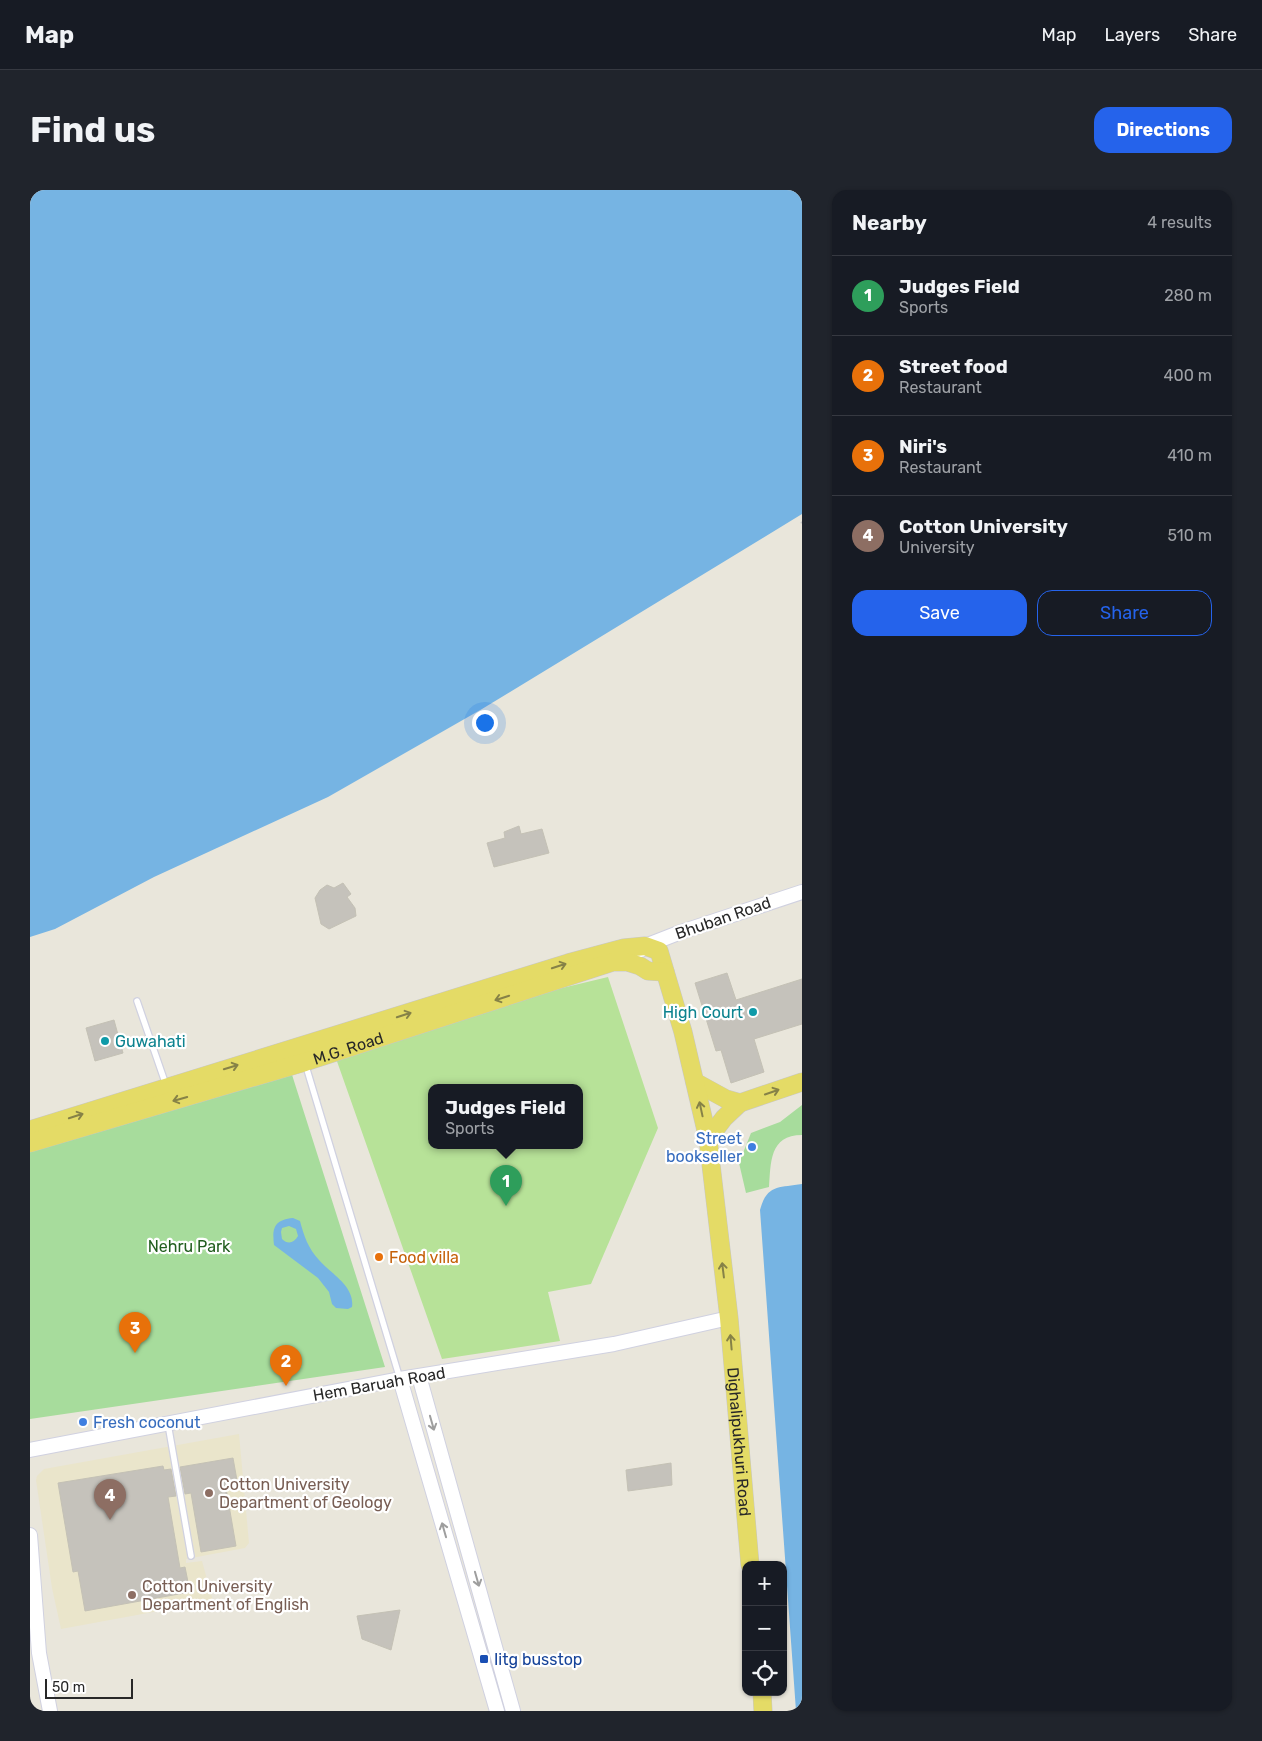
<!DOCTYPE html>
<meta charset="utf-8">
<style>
:root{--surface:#171b24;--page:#20242c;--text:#f1f3f6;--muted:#9ea1a6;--line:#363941;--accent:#2563eb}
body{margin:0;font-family:Rubik,sans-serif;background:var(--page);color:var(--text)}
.controls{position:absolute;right:15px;bottom:15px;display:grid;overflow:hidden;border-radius:10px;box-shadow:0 1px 4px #0004}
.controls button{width:45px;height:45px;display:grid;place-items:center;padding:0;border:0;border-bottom:1px solid var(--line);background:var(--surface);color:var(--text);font:25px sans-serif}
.scale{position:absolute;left:15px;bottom:12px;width:88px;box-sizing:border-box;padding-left:5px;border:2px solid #282828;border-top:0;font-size:14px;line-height:18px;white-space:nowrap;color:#282828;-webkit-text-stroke:4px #fff;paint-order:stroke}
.you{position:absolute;left:454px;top:532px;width:18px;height:18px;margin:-12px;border:4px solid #fff;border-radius:50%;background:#1a73e8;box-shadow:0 0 0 8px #1a73e833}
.badge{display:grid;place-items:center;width:32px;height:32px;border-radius:50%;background:var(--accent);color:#fff;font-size:16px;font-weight:700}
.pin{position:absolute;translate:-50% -41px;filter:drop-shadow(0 1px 2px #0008)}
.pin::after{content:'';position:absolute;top:26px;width:18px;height:15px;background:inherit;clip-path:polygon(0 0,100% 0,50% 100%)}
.popup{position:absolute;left:398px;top:894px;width:155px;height:65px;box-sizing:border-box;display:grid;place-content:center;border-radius:10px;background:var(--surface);filter:drop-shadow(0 1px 4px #0005);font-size:16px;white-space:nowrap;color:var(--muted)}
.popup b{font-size:19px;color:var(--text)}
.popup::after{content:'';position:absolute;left:50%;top:100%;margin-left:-10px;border:10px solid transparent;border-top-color:var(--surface)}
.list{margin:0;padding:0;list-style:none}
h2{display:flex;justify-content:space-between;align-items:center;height:65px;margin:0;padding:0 20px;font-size:21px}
h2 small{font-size:16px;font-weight:400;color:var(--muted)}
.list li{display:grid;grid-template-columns:32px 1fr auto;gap:15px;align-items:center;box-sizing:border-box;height:80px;padding:0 20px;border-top:1px solid var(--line)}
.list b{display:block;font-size:19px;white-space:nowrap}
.list p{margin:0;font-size:16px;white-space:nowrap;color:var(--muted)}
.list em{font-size:16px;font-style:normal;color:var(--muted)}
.actions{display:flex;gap:10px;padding:15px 20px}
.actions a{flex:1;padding:11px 0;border:1px solid var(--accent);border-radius:15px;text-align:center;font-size:18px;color:var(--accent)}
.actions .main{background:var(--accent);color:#fff}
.icon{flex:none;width:28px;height:28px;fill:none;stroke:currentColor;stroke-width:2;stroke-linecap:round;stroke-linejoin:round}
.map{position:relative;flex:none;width:772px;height:1521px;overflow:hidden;border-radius:15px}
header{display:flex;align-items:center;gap:30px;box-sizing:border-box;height:70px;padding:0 25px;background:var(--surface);border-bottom:1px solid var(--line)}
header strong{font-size:24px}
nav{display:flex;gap:28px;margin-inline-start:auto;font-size:18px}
.intro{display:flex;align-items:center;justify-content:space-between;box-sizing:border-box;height:120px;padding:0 30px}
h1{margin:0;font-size:35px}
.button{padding:12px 22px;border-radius:15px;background:var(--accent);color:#fff;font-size:18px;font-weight:700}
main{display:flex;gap:30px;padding:0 30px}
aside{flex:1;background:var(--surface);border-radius:15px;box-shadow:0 1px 4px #0004}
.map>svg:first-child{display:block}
.education{fill:#eae5cb}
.green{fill:#a7dc9c}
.pitch{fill:#b7e298;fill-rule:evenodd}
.water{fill:#76b4e3;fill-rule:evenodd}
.building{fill:#c5c2bb;stroke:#c4c1b5}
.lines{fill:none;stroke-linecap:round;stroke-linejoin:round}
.service-casing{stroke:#d0d1e0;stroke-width:8}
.tertiary-casing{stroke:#d0d1e0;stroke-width:16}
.primary-casing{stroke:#c7c7c7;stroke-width:19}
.path{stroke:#c7c7c7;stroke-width:2;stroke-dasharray:4 2.5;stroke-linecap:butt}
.service{stroke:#fff;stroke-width:5.5}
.tertiary{stroke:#fff;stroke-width:14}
.primary{stroke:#e4db66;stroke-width:18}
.oneway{stroke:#868247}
.oneway2{stroke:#9e9e9e}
.culture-dot{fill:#0f9aa8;stroke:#fff;stroke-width:2}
.shop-dot{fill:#3f7fe0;stroke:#fff;stroke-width:2}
.food-dot{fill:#e8710a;stroke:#fff;stroke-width:2}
.education-dot{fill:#8d6e63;stroke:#fff;stroke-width:2}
.transit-dot{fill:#1a4fb4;stroke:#fff;stroke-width:2}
.labels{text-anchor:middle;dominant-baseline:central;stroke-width:4.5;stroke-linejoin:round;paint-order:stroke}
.street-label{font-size:16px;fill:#282828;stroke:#fff}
.culture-label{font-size:16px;fill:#0d838f;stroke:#fff;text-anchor:end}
.shop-label{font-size:16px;fill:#366cbe;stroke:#fff;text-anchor:end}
.park-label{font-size:16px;fill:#225e1f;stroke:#fff}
.food-label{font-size:16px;fill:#c56008;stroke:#fff;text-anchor:start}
.education-label{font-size:16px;fill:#785e54;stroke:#fff;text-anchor:start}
.transit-label{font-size:16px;fill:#164399;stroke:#fff;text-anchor:start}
</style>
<header>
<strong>Map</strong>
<nav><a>Map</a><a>Layers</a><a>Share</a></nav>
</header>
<div class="intro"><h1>Find us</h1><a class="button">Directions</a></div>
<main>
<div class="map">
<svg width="772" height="1521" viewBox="0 0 772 1521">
<rect width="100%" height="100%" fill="#e9e6db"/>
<!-- education -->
<path class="education" d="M209,1244L219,1353L215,1358L156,1369V1373L172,1371L183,1411L31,1439L22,1398L6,1290L7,1286L14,1279Z"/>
<!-- green -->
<path class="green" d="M257,869L355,1177L0,1229V952Z
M772,915V945C739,945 741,973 739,997L716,1003L709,973L721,943L750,932Z"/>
<!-- pitch -->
<path class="pitch" d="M578,787L628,938L561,1094L518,1102L530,1151L412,1169L303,860L432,822ZM402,897H550V955H402Z"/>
<!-- water -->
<path class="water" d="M0,0H772V324L452,519L298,607L124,687L25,739L0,747Z
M772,994V1521H766L730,1020C737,994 749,998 772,994Z
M263,1028L270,1031C274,1046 278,1058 289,1070C301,1084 325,1096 322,1117L318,1119L306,1118L302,1114L299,1102L288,1088L244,1055C242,1038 244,1030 263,1028ZM259,1036L266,1039L268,1046C264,1053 258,1055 252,1049L251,1042L252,1038Z"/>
<!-- building -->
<path class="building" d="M489,636L491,644L512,639L519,663L464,677L457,653L475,648L474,642Z
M313,693L321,704L317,707L325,718L326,726L299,739L291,734L285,708L290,700L297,695L304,698Z
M697,783L706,810L772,789V834L724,849L734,882L701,893L691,860L686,861L665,793Z
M84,830L93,863L65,871L56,838Z
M203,1268L208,1296L196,1298L206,1356L171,1362L161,1303L155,1304L150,1277Z
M641,1273L642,1295L598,1301L596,1280Z
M133,1276L134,1280L141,1279L146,1306L138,1307L150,1378L155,1377L160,1402L55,1421L48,1381L43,1382L28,1293Z
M370,1420L361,1460L332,1449L327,1426Z"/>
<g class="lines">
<!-- service casing -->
<g class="service-casing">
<path id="service" d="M107,811L136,895
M275,873L370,1189
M138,1234L161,1366"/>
</g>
<!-- tertiary casing -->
<g class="tertiary-casing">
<path id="tertiary" d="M611,760L615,756L651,742L772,702
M389,1186L483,1521
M370,1189L467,1521
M0,1260L370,1189L584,1154L699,1128
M0,1345L9,1463L20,1521"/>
</g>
<!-- primary casing -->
<g class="primary-casing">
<g id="primary">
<path d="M665,892L696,909L710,913L772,892"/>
<path id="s1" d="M0,940L538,773L594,758L615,756L629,761L653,842L678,949L699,1128L720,1375"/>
<path d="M678,949L694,928L710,913"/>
<path id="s2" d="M0,953L275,872L583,772H597L610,776L618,781L635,782"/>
<path d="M732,1502L733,1521"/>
</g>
</g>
<!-- path -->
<path class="path" d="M771,332L772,333"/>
<!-- service -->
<use href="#service" class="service"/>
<!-- tertiary -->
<use href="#tertiary" class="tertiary"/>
<!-- primary -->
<use href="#primary" class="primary"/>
</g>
<!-- one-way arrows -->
<defs><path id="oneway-shaft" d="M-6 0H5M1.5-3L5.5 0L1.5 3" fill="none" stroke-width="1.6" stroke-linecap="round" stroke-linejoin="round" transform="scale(1.25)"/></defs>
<g class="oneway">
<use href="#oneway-shaft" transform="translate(529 776) rotate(-18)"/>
<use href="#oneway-shaft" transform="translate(472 808) rotate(162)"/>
<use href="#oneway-shaft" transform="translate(374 825) rotate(-18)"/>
<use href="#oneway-shaft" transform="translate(201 877) rotate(-17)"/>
<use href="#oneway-shaft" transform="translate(742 902) rotate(-19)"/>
<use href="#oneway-shaft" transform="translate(150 909) rotate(164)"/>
<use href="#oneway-shaft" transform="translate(671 919) rotate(-102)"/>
<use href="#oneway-shaft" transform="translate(46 926) rotate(-18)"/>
<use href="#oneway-shaft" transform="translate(693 1080) rotate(-97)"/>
<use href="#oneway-shaft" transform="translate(701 1152) rotate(-95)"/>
</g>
<g class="oneway2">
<use href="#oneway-shaft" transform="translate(402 1233) rotate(74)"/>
<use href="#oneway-shaft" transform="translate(414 1340) rotate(-106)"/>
<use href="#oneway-shaft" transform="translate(447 1389) rotate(74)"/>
</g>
<!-- markers -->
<g class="culture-dot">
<circle cx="723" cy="822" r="5"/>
<circle cx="75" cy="851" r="5"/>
</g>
<g class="shop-dot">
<circle cx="722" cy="957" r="5"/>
<circle cx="53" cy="1232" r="5"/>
</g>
<circle class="food-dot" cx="349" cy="1067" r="5"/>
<g class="education-dot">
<circle cx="179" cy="1303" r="5"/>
<circle cx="102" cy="1405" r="5"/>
</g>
<rect class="transit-dot" x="449" y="1464" width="10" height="10" rx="2.5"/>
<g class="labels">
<!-- street labels -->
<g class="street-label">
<text transform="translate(693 728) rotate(-19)">Bhuban Road</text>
<text stroke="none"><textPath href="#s2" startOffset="332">M.G. Road</textPath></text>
<text transform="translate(349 1194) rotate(-10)">Hem Baruah Road</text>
<text stroke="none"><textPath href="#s1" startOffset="1156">Dighalipukhuri Road</textPath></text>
</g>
<!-- culture labels -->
<g class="culture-label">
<text x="713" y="822">High Court</text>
<text x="85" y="851" text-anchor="start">Guwahati</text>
</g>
<!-- shop labels -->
<g class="shop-label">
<text x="712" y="948">Street<tspan x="712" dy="18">bookseller</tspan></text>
<text x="63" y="1232" text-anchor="start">Fresh coconut</text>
</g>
<!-- park labels -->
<g class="park-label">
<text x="159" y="1056">Nehru Park</text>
</g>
<!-- food labels -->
<g class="food-label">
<text x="359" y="1067">Food villa</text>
</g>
<!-- education labels -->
<g class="education-label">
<text x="189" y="1294">Cotton University<tspan x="189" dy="18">Department of Geology</tspan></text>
<text x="112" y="1396">Cotton University<tspan x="112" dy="18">Department of English</tspan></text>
</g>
<!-- transit labels -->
<g class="transit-label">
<text x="464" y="1469">Iitg busstop</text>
</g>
</g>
</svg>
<div class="controls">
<button>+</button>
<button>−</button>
<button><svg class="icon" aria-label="locate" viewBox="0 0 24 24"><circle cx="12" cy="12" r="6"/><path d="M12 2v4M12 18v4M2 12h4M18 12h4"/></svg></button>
</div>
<div class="scale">50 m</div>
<div class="you"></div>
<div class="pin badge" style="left:476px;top:1016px;background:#2e9e5b">1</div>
<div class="popup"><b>Judges Field</b>Sports</div>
<div class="pin badge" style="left:256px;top:1196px;background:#e8710a">2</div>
<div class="pin badge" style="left:105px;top:1163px;background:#e8710a">3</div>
<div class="pin badge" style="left:80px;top:1330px;background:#8d6e63">4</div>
</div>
<aside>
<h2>Nearby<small>4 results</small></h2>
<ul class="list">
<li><span class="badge" style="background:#2e9e5b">1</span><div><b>Judges Field</b><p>Sports</p></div><em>280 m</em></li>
<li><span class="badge" style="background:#e8710a">2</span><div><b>Street food</b><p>Restaurant</p></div><em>400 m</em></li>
<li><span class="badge" style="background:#e8710a">3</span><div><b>Niri's</b><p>Restaurant</p></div><em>410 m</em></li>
<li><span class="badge" style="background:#8d6e63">4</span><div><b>Cotton University</b><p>University</p></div><em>510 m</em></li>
</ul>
<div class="actions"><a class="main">Save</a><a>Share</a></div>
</aside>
</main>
